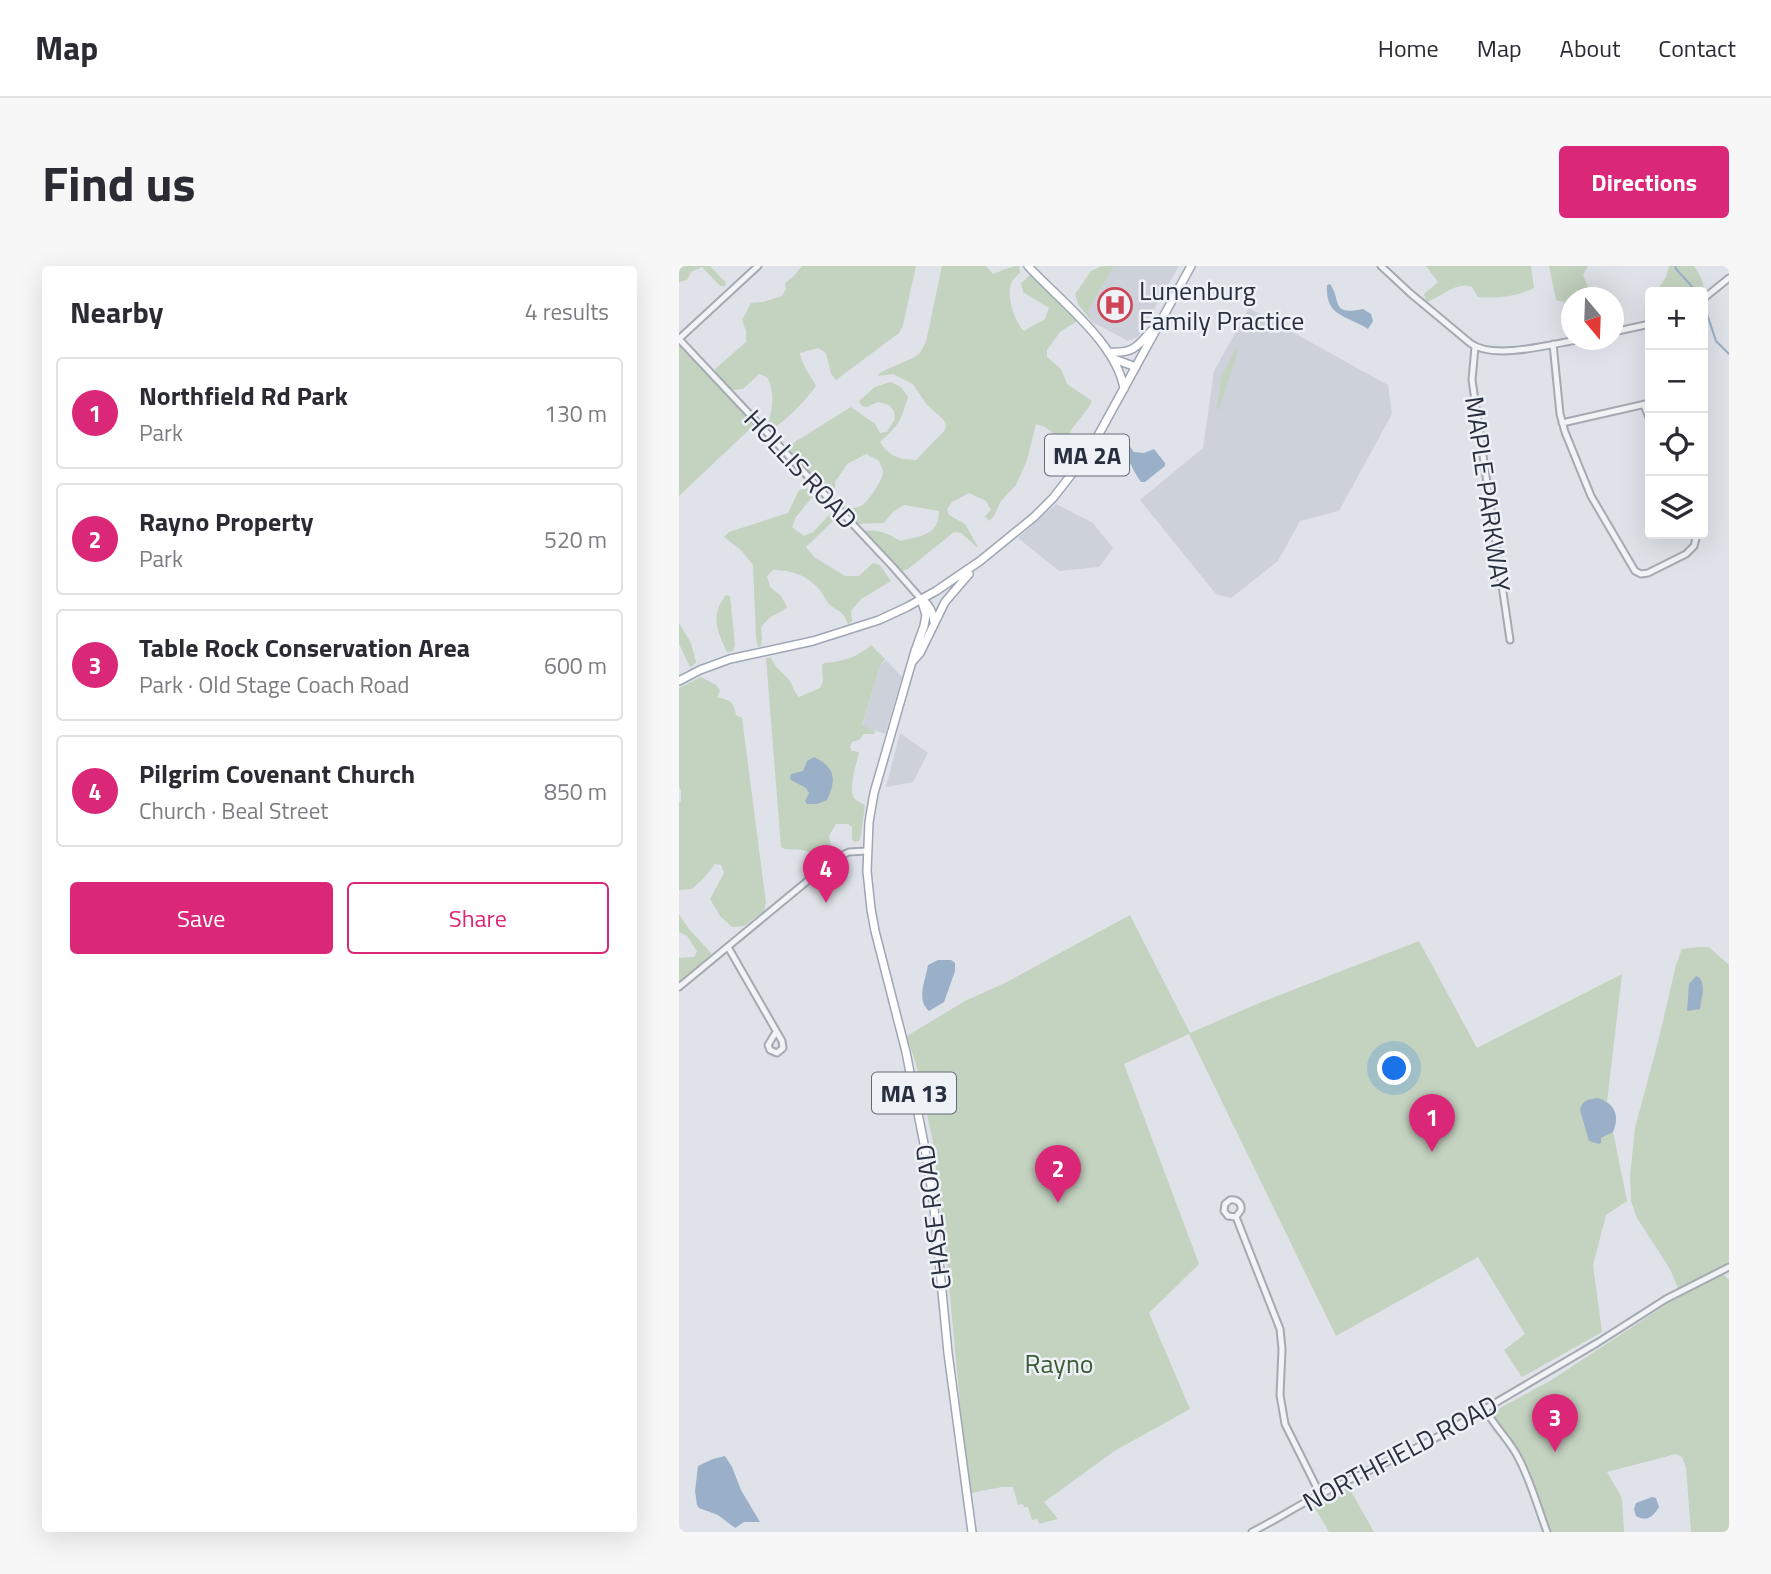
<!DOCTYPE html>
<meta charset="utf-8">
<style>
:root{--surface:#fff;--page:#f7f7f7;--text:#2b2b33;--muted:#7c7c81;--line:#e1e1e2;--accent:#db2777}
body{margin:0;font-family:"Titillium Web",sans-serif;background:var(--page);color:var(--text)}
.controls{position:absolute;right:21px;top:21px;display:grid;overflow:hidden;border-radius:7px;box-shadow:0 7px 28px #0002}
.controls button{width:63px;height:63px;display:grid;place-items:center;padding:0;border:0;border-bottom:2px solid var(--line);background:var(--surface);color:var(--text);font:35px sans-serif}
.compass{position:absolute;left:882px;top:21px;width:63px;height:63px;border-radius:50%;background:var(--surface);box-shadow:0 7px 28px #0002;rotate:161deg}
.you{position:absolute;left:716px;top:803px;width:24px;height:24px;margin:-18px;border:5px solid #fff;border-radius:50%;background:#1a73e8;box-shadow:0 0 0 10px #1a73e833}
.badge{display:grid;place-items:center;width:46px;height:46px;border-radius:50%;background:var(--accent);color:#fff;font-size:23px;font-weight:700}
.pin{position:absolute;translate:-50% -58px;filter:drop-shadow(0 2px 4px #0008)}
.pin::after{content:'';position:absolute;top:37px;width:24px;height:21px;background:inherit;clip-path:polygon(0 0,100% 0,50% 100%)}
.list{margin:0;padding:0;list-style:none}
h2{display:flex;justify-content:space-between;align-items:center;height:91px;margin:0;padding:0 28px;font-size:30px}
h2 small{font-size:23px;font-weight:400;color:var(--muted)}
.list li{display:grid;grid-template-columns:46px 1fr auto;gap:21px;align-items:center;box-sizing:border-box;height:112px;margin:0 14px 14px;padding:0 14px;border:2px solid var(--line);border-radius:7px}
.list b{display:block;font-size:26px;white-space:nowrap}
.list p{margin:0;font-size:23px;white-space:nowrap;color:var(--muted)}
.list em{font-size:23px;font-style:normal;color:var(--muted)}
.actions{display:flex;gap:14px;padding:21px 28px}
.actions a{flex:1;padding:16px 0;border:2px solid var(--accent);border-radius:7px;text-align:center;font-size:24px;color:var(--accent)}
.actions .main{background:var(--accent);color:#fff}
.icon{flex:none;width:38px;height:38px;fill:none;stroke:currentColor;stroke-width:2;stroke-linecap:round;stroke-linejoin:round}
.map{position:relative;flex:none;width:1050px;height:1266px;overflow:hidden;border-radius:7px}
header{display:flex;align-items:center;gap:42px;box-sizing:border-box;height:98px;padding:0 35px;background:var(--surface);border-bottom:2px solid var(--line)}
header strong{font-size:33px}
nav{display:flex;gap:38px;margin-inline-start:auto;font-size:24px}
.intro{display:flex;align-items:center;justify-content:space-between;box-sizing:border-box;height:168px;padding:0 42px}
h1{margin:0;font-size:49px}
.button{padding:18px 32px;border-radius:7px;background:var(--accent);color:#fff;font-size:24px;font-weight:700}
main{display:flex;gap:42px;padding:0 42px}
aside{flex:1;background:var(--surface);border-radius:7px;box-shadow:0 7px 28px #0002}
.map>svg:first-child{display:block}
.built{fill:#cdd1da}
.green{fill:#c4d2c0}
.water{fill:#9aafc8}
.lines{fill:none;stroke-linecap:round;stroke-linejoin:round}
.stream{stroke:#9aafc8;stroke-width:2}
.minor-casing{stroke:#a4a9b2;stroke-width:9}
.major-casing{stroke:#9ea6b4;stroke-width:10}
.minor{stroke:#f2f3f7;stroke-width:5}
.major{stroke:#fff;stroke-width:7}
.labels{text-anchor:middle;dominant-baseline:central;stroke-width:5;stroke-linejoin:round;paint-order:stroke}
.shield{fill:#eef1f6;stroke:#636a76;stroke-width:2}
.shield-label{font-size:24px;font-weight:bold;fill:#28303f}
.poi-label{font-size:26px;fill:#28303f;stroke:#eef1f6;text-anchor:start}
.street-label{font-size:26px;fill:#28303f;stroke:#eef1f6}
.park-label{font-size:26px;fill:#3b5b35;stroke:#eef1f6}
</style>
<header>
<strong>Map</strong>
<nav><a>Home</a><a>Map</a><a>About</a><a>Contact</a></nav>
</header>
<div class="intro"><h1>Find us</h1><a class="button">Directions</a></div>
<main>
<aside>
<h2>Nearby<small>4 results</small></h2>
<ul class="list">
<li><span class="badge">1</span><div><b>Northfield Rd Park</b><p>Park</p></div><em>130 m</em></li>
<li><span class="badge">2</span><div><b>Rayno Property</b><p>Park</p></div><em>520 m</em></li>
<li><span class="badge">3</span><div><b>Table Rock Conservation Area</b><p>Park · Old Stage Coach Road</p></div><em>600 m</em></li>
<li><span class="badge">4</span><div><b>Pilgrim Covenant Church</b><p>Church · Beal Street</p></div><em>850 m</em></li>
</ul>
<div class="actions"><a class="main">Save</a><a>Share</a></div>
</aside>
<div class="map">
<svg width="1050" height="1266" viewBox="0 0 1050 1266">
<rect width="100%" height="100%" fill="#dfe2e8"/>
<!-- built -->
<path class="built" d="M435,0H500L459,71L449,75L413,56L409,45Z
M570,42L709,119L713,148L660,245L621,255L599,295L552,332L537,328L461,234L524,182L535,105Z
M377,238L414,257L434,282L420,301L380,305L339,272Z
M207,394L223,411L206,468L183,460L201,400Z
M221,467L249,487L234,516L207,521Z"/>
<!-- green -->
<path class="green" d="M0,0H31L47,17L46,20H41L23,1L12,6L8,14L0,16Z
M123,0H237L224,59L220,67L157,114L152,108L147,87L139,82L121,87C123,100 131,108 137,120C126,135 109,153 93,163L89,160C93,142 97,128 88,111L80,108L64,123L53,124C48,117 38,111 36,103L67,76V65L63,54L72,37L84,36L103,30L107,23L106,17L114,11Z
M263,0H307L314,8C324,5 330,0 340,0L341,7C340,7 333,15 333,16C326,28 336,57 345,65L366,53L370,42L344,26L342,17L351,9H355L398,55L381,66L368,84V91L382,103L388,118L413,135C407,148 396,156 390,168L398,177L400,183L398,185L366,161L357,158L348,194L337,219L322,235L315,250L310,255L306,250L312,244L307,235L290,227L273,236L268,243L270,249L286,258L299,281H298L282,267L275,266L229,303L223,305L185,267L186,265C199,263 210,268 221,275C241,270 260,270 260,245L225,239L214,246L205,257L178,258L161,242L160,238C180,248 187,238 197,222C200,217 204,211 204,205C203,201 201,198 199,194L187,188L168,198L156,216V228L152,231L109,182L111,179L172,141L196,158L201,167L208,166L216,153L215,145L210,139L199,136L188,141L183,140L180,135L196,121L212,116L222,121L229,131C221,156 221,158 201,176C211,191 219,193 237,194L266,164L267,158L264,153L248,139L234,118L214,108L199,110L202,106L234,92L241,87L247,76Z
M423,0H435L409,45L413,56L399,38L396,28L412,5Z
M747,0H852L855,22C839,30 816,33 799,31L793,21C775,15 764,31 747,36L745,28L759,16Z
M870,0H909L904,9L913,31L892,32V38L877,34Z
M990,0H1015C1021,9 1026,17 1025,28L1024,29V26H977L987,11Z
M0,78L75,159L0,230Z
M560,82L540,144L538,143L542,112L556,83Z
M131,222L134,230L117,251L113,261L125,270L134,266L152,247L157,249L153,256L127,281L135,291L166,310H180L194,297L201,299L212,315L182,333L172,345L173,356L169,358C162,341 159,347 150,338C146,334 144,327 140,323C128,309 112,304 94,304L88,310L91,321L102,330L108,341C98,350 92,347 82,362L83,372L82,380L79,381L77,372L74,299L62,284L45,271L50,266L109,247L120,224Z
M47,329L51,330L56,379L54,385L48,386C38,365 31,349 47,329Z
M0,357L12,377L17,396L14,400L11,401L0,378Z
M192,379L206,393L201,400L183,459L196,465L195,468H185L180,474L173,476L171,481L173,485L180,486C178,496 168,526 176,533C179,536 183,537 186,539L182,569L180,575L175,576L173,573V561L169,558H157L150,570L152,579L157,585L148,592L123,584L106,583L102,581L87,392H92C98,404 104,406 111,415C114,421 115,426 120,431L141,422L144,415L143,399L145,397C163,396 179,391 192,379Z
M22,411L37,419L41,425L38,431C52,435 54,434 57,449L63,452L87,637L85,645L65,660L53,661L41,650L31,633L45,607L42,599L36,598L25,612L13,623L0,624V536L2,535V525L0,520V422Z
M0,648L10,663L33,688L0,716V692L15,691L18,685L8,670L0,666Z
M451,649L511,767L585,735L740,675L798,782L943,708L928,836L948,935L927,949L914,999L923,1066L843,1111L825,1084L846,1068L799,991L657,1070L510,768L445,798L520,998L470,1047L511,1143L437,1184L365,1236L379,1253L360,1258L358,1253L353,1254L349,1241H345L344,1238L339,1239L334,1221H323L292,1227L284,1170L267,987L254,876L238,802L228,770L286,735L328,716Z
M1021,681H1030L1050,699V996L1040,1001L1045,1009L1050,1014V1266H1012L1007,1201L1003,1191L997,1188L928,1206L943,1232L945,1266H868L839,1191L812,1154V1147L874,1113L1002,1029L991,1003L958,952L952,935L951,910L956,862L979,776L997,699L1003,683Z
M669,1220L695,1266H650L634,1239Z"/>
<!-- water -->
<path class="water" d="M651,18C663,35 651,50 684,43L692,48L694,55L689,63C667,49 646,51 648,19Z
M442,169L455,186L465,187L475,183L486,197V200L466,216H462C452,202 448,187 437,175L439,170Z
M135,491C156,501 158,513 148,534L138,538H128L126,535L130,527L127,522L112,514L111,511L112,508L124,505L128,495Z
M259,694H272L276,697V705L265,736L250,745C238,735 245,718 248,704L249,699Z
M1017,710L1021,712C1027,723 1022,732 1021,743L1008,745L1010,718Z
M919,832C936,838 941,849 934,866L922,872V877L920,878L910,875L901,844C903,834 910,833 919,832Z
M46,1190L53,1201L62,1224L81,1256H65L56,1262L39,1249L20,1242L18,1239L16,1225L19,1200L34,1193Z
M973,1231L977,1232L980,1241C974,1251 968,1256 957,1250L955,1243L957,1237Z"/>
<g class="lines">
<!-- stream -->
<path class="stream" d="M996,0L997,3L1018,26
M1025,39L1037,75L1050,88"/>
<!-- minor casing -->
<g class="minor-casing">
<path id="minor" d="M702,0L731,27L791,77C813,94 870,79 897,74
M1024,33L1050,12
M934,66L971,58
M0,73L214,301L242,333
M0,73L79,0
M874,78L881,148L886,166L912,230L956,305L962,308L969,307L1007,288L1015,280L1018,268
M796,81L793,114L831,374
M965,139L971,154
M883,157L971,137
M49,681L103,775L104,782L98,787L91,784L89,779L97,766
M0,721L155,593L170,586L188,585
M557,951L549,950L545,945L546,938L551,934C558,933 563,937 562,944L557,951L601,1063L603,1083L601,1129L606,1158L641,1228
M806,1142C815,1161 831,1174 840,1193C852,1216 859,1242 868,1266
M573,1266C597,1254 619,1239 644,1227C682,1207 722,1191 760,1170L918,1077L987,1033L1050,1001"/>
</g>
<!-- major casing -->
<g class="major-casing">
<path id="major" d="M349,0C379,33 438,77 445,123
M429,86C452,88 458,82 472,65
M435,93L457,101
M242,333L247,349L245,360L236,385L195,527L190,556L188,605L192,643L196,665L227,786L246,883L254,932L269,1087L293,1266
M242,333C251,339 254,346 255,356
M234,395L241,387L266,336L290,308
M0,415L21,404L51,393L134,375L200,354L228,341L257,325L301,295L355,251L374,232L410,186L512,0"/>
</g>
<!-- minor -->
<use href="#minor" class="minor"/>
<!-- major -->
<use href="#major" class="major"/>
</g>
<!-- icons -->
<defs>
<g id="hospital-ring" transform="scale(1.75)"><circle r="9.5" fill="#eef1f6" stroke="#ce4455" stroke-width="1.5"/><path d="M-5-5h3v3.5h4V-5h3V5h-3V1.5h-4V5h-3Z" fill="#ce4455"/></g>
</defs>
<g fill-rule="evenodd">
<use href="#hospital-ring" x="436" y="39"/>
</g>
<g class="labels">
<!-- shield labels -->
<g class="shield">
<rect x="366" y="168.5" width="84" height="41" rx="5"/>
<rect x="193" y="806.5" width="84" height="41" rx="5"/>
</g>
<g class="shield-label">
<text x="408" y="189">MA 2A</text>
<text x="235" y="827">MA 13</text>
</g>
<!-- poi labels -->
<g class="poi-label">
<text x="460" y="24">Lunenburg<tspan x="460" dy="30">Family Practice</tspan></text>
</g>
<!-- street labels -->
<g class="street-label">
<text transform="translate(122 203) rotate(47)">HOLLIS ROAD</text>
<text transform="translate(809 228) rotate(82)">MAPLE PARKWAY</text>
<text transform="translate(254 951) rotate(-97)">CHASE ROAD</text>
<text transform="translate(721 1187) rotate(-28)">NORTHFIELD ROAD</text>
</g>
<!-- park labels -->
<g class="park-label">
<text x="380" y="1097">Rayno</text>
</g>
</g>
</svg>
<div class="controls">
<button>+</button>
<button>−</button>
<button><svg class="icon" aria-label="locate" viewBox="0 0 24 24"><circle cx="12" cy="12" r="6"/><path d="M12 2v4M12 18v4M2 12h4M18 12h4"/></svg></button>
<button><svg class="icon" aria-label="layers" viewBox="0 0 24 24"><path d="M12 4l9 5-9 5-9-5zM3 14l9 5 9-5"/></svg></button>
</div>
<svg class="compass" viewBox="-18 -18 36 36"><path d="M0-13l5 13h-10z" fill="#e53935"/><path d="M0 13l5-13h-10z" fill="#7c7c81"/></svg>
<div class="you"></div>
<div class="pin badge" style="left:753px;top:886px">1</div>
<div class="pin badge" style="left:379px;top:937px">2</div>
<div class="pin badge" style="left:876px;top:1186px">3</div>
<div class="pin badge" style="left:147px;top:637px">4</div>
</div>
</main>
